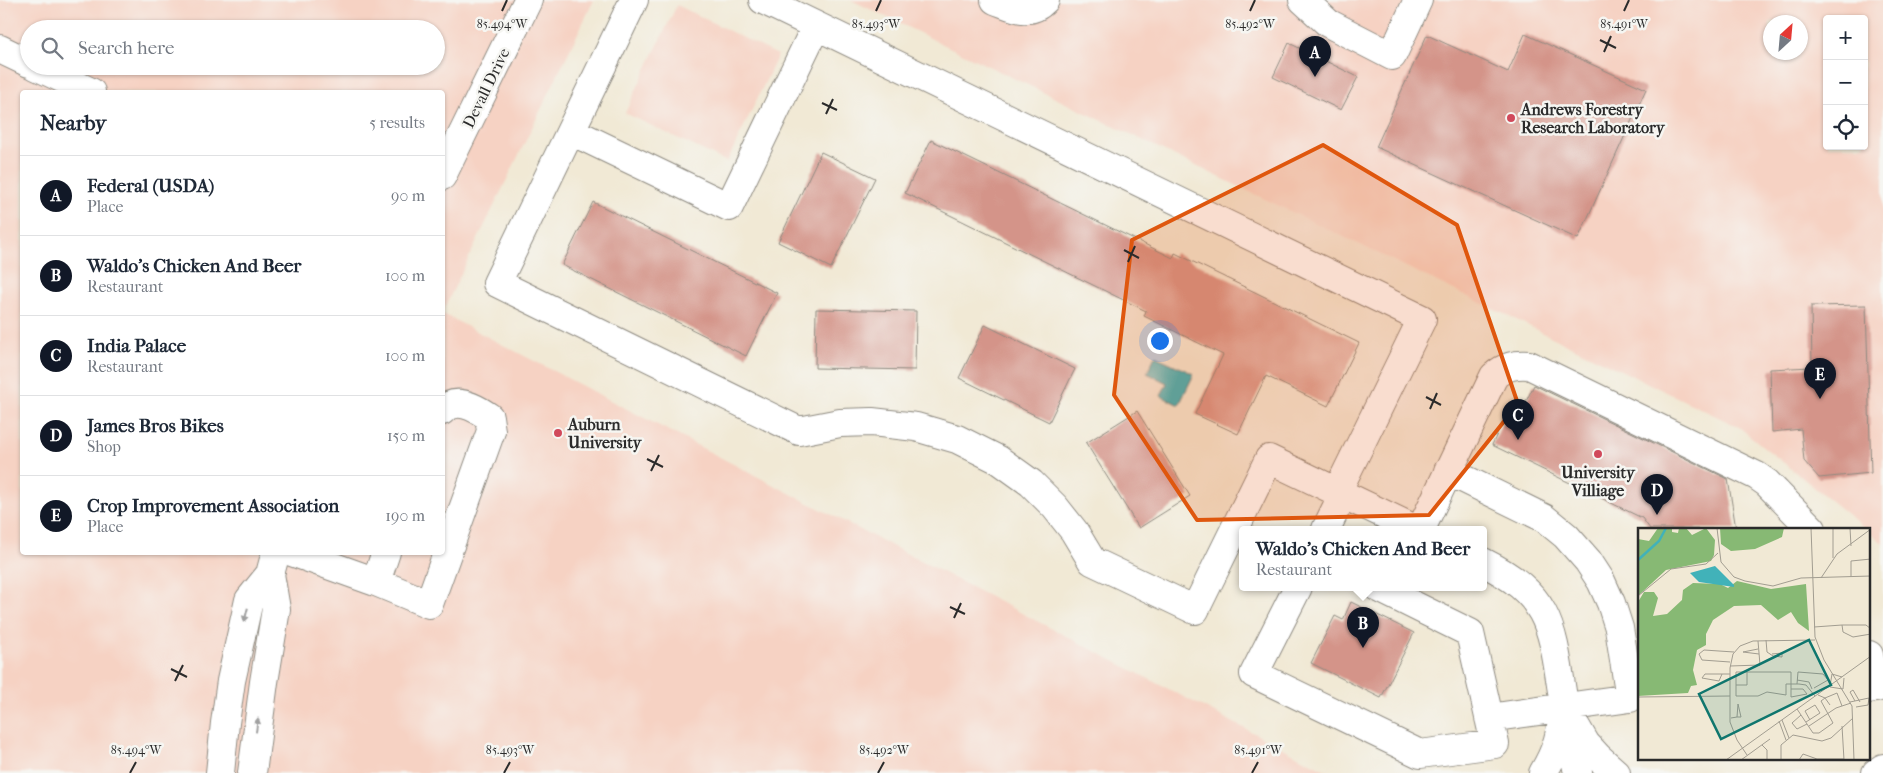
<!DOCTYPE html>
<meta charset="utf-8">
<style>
:root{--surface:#fff;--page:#f6f6f7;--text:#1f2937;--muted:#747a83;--line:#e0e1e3;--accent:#111827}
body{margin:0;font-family:"IM FELL French Canon",serif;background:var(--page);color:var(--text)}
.controls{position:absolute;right:15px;top:15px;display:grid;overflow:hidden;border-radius:5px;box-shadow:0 1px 4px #0004}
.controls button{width:45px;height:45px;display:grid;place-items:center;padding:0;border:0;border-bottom:1px solid var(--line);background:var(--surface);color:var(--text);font:25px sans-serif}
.compass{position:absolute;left:1763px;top:15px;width:45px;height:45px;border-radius:50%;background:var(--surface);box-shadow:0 1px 4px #0004;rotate:26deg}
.you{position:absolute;left:1159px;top:340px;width:18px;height:18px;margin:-12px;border:4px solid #fff;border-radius:50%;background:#1a73e8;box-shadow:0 0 0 8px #1a73e833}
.badge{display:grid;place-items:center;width:32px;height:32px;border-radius:50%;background:var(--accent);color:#fff;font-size:16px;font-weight:700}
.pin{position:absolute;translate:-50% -41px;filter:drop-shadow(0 1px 2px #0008)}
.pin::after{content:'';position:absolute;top:26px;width:18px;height:15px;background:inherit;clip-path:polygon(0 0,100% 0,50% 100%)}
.popup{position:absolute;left:1239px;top:526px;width:248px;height:65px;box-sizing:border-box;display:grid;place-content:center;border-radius:5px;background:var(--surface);filter:drop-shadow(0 1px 4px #0005);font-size:16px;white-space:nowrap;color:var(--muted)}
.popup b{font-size:19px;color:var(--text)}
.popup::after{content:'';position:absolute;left:50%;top:100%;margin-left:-10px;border:10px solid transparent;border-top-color:var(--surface)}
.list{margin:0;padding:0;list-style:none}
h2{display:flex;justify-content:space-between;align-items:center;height:65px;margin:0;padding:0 20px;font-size:21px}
h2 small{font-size:16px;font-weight:400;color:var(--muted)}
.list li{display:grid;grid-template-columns:32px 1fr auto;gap:15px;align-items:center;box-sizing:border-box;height:80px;padding:0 20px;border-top:1px solid var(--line)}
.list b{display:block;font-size:19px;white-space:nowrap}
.list p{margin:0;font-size:16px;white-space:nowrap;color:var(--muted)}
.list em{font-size:16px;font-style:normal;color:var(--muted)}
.icon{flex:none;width:28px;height:28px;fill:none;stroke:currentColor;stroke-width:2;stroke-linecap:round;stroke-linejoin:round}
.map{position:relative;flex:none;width:1883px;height:773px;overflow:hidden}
.search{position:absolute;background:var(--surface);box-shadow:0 1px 4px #0004;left:20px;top:20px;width:425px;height:55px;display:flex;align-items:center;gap:12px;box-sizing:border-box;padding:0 18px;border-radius:28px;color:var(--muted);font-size:19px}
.panel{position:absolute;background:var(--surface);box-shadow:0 1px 4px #0004;left:20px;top:90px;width:425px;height:465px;border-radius:5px}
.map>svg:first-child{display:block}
.built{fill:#f6d2c3;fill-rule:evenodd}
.water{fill:#41b2b9;stroke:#366e72}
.building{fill:#d49489}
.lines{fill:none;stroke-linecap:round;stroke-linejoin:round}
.minor-casing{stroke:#8e8a80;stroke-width:30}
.major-casing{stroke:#8e8a80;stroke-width:30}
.minor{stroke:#fff;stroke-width:28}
.major{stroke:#fff;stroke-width:28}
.oneway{fill:#a0a0a0}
.marked{fill:#df570e;fill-opacity:0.2;stroke:#df570e;stroke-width:4;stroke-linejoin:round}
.ticks{fill:none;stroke:#2b2b2b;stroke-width:2}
.poi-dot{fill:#d1495b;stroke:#f6f6f2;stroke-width:2}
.labels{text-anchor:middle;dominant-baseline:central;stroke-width:5;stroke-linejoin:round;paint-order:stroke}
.street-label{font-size:16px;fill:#2b2b2b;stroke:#f6f6f2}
.poi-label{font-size:16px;font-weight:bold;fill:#2b2b2b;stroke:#f6f6f2;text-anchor:start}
.inset-river{fill:none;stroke:#41b2b9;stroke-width:2.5}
.inset-road{fill:none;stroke:#a29d91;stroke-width:1}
.view{fill:#0f766e;fill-opacity:0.15;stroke:#0f766e;stroke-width:2.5}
.inset-edge{fill:none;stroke:#2b2b2b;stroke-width:2.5}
.ticks-label{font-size:12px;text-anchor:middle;fill:#2b2b2b;stroke:#f6f6f2;stroke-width:5;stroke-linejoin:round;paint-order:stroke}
</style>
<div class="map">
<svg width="1883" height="773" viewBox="0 0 1883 773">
<rect width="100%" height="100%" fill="#f6f6f2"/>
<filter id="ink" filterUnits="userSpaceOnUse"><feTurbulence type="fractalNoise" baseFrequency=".02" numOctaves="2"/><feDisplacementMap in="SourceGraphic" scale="10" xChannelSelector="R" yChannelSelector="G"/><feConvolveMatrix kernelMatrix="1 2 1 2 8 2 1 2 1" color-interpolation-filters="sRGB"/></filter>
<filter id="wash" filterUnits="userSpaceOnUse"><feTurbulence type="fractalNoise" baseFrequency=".0096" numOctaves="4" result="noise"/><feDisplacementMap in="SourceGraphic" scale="20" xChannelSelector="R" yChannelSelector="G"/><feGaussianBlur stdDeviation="1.12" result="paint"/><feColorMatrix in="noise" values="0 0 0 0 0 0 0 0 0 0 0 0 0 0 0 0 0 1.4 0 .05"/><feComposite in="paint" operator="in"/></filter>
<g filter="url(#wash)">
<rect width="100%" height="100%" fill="#f1e9d5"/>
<!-- built -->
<path class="built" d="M0,0H594L443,311L442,92H22V552H442L443,314L1331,773H0ZM29,29H436V66H29Z
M851,0H1883V543L1869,532V529H1866L1739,427ZM1827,19H1864V146H1827ZM1770,22H1800V52H1770Z
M677,5L778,55L727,162L625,113Z"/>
<!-- water -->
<path class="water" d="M1155,356L1194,374L1179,405L1161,396L1167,383L1147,373Z"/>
<g id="blocks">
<!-- building -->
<path class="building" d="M1525,34L1646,89L1578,239L1376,147L1427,35L1508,72Z
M1289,43L1358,77L1341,110L1273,77Z
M931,140L1173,258L1175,253L1359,343L1328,406L1266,376L1238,434L1195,414L1223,355L1144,316L1146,311L905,193Z
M821,152L875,178L831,268L778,242Z
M593,202L777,293L746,356L562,265Z
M1866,305L1871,473L1819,478L1804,461L1801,429L1772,432L1770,369L1812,367L1811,306Z
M816,309L916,311L915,370L815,368Z
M985,325L1075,369L1049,422L959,378Z
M1534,385L1728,479L1736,529H1650L1642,518L1492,445L1505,417L1516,422Z
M1137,411L1190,496L1139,528L1086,443Z
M1351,602L1414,633L1381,698L1311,663L1335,616L1343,620Z"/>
</g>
</g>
<g filter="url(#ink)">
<use href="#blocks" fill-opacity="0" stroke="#8e8a80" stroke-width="1"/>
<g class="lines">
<!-- minor casing -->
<g class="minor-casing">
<path id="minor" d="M634,0L497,283L799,431L840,423L872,422L916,427L957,439L999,460L1031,483L1055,507L1074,531L1092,561L1195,610L1269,459L1415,529
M763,0L1422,319L1337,492
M995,0C1014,7 1029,17 1045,0
M1303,0L1328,23L1392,56L1418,0
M0,49L29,63
M36,66L91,92
M571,131L729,207L816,26
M442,176L528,0
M1448,471L1544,518L1566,536L1588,561L1601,581L1611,603L1619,628L1630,698L1489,718
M1326,529L1343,494
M1421,529L1494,376C1505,366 1515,364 1529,365L1757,476L1767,483L1812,529
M292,552L376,582L429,604L491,431L489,417C475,407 456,396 442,411
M1483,562C1552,596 1552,629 1563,698C1567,723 1573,748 1578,773
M376,582L386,552
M1298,587L1254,674L1420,754L1495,744L1470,633L1377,587
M1869,655L1876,688L1869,689
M220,773L225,723L231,681L249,600L270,574L276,552
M252,773L264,682L276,609L270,574
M1543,773C1557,750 1561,733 1564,706L1586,744L1598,757L1616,773"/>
</g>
<!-- major casing -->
<g class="major-casing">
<path id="major" d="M1876,773L1883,768"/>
</g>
<!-- minor -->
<use href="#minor" class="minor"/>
<!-- major -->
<use href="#major" class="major"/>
</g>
<!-- one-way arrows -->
<defs><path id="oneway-solid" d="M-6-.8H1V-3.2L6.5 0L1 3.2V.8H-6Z" transform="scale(1.25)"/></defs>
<g class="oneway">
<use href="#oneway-solid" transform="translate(246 615) rotate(104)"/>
<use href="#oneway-solid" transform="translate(257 725) rotate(-82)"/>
</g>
</g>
<!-- marked area -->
<path class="marked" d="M1323,145L1457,225L1518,404L1429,515L1197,520L1114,395L1132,240Z"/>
<!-- ticks -->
<path class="ticks" d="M502,11L507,0M876,11L881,0M1250,11L1255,0M1624,11L1629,0M1600,40L1616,48M1604,52L1611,36M822,103L837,110M826,114L833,99M1124,250L1139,258M1128,262L1135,246M1426,397L1441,405M1430,409L1437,393M647,459L663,467M651,471L659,455M950,607L965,614M954,618L961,603M171,669L187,677M175,681L183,665M130,773L136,762M504,773L510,762M878,773L884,762M1252,773L1258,762"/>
<!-- markers -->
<g class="poi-dot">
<circle cx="1511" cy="118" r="5"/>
<circle cx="558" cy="433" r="5"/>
<circle cx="1598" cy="454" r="5"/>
</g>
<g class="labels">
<!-- street labels -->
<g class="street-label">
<text transform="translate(486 88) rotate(-64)">Devall Drive</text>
</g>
<!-- poi labels -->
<g class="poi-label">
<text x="1521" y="109">Andrews Forestry<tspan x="1521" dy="18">Research Laboratory</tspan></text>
<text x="568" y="424">Auburn<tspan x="568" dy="18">University</tspan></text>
<text x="1598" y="472" text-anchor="middle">University<tspan x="1598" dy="18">Villiage</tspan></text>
</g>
</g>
<!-- overview -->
<g transform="translate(1638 528)">
<rect width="232" height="232" fill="#f1e9d5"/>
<path d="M20,0H34V4L40,5L41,0H48L54,7L68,0L77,12L76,27L73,33L28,42L0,68V11L11,13ZM82,0H146L144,9L117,21L93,23L83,16ZM99,53L133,61L168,56L171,103L160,95L153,84L140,92L123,77L96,78L75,92L68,106V117L59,122L55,142L59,157L53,158L50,165L0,168V74L6,64H16L20,70L15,88L29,86L44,72L45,62L55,55L82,56L90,60Z" fill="#87b974"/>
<path d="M77,38L96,57V59L61,54L52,45Z" fill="#41b2b9"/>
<path class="inset-river" d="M0,32L21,13L28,0"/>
<path class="inset-road" d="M79,0L83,34L96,49L107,53L135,58L163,50L233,48M173,0L177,109L186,132L214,178L216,232M195,0V30M212,0L213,18M213,49V33L233,31M183,50L199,26L233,1M0,68L33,41L68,36L80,25M176,99L204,97M233,101L228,97H204L205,104L215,109L233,106M128,112L129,124L135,128L144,129V125L134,126M120,121L105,124L121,126M92,134L64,132L61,126L66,122L96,124M92,138L122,137L120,113M84,146H67L64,150L81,153L84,146H92M159,152L171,154L174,161M153,156V144H98V168H120L129,164L148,167V156H161L168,157L177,168M153,156V169L169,166L165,161H153M159,156L160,144L185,146L190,152L176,160M98,157H109V144M192,158L194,146L204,149M192,159L205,161L206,150M180,167L187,170L199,165L204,178M0,169L92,168M217,173L212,164L215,162L222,174M212,174L231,170L230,177L218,179M159,181L175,205H181L195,195L183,173L187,170L192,177M163,187L154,195L159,201L169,196M93,190L99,189L100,176L103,189H99M144,192L151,210M141,193L148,212M168,194L182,185L177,177L167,183L172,192M171,198L198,180L213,175M204,198L206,232M124,217L129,222V232M109,227L99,212L92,194V140L95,126L102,118L115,113L177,112M88,232L233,128M103,232L132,211M143,232V217L155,207L184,213L193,210L215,190M161,232L165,226L179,231H206"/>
<path class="view" d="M171,112L193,157L83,211L61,166Z"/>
<rect width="232" height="232" class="inset-edge"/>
</g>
<g class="ticks-label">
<text x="502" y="28">85.494°W</text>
<text x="876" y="28">85.493°W</text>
<text x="1250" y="28">85.492°W</text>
<text x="1624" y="28">85.491°W</text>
<text x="136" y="754">85.494°W</text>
<text x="510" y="754">85.493°W</text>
<text x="884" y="754">85.492°W</text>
<text x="1258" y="754">85.491°W</text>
</g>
</svg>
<div class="controls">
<button>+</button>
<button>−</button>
<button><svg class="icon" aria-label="locate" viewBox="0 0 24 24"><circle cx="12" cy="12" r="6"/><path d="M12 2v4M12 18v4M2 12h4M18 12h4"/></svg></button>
</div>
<svg class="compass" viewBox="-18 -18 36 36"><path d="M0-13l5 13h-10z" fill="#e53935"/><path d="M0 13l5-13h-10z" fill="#747a83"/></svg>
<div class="you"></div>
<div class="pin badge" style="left:1315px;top:77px">A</div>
<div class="pin badge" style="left:1363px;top:648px">B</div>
<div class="popup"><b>Waldo's Chicken And Beer</b>Restaurant</div>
<div class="pin badge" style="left:1518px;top:440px">C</div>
<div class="pin badge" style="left:1657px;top:515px">D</div>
<div class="pin badge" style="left:1820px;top:399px">E</div>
<div class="search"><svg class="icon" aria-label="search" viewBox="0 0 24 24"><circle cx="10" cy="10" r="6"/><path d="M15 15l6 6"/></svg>Search here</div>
<section class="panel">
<h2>Nearby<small>5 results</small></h2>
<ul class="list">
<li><span class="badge">A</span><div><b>Federal (USDA)</b><p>Place</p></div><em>90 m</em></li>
<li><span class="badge">B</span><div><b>Waldo's Chicken And Beer</b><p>Restaurant</p></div><em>100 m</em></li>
<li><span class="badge">C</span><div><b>India Palace</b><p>Restaurant</p></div><em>100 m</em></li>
<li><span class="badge">D</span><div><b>James Bros Bikes</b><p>Shop</p></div><em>150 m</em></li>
<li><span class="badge">E</span><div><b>Crop Improvement Association</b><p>Place</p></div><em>190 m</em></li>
</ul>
</section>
</div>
